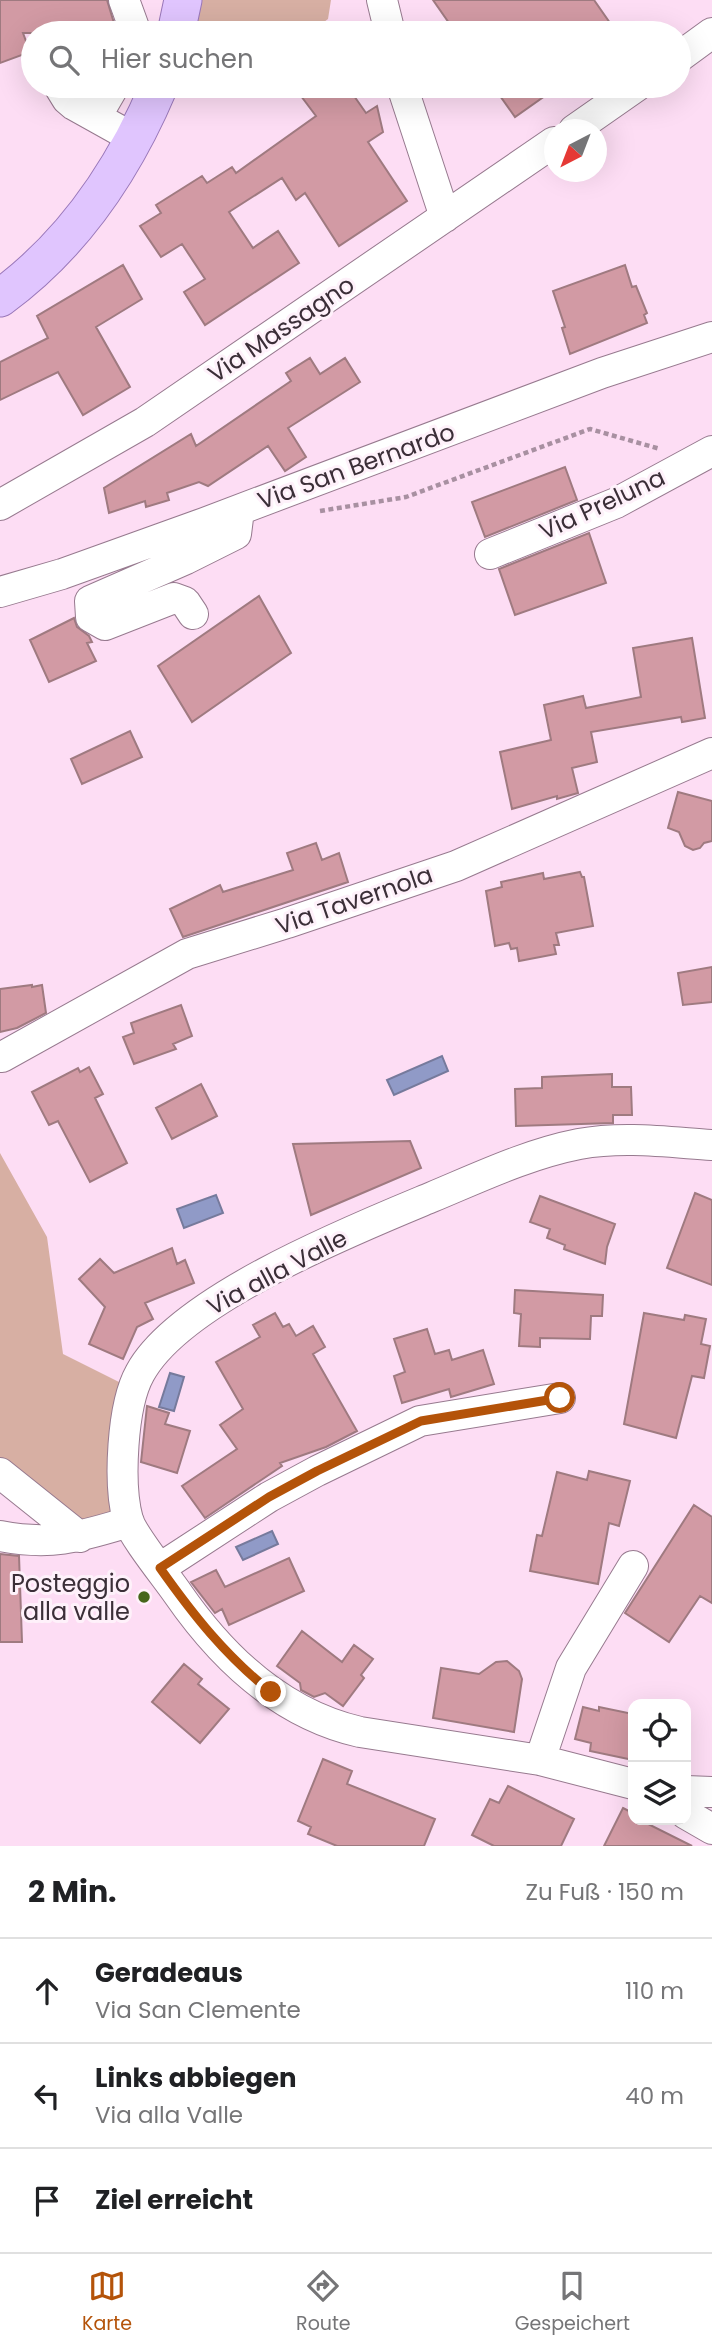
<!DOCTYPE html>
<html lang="de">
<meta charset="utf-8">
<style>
:root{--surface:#fff;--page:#f6f6f6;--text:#202124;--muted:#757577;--line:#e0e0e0;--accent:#b45309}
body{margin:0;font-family:Poppins,sans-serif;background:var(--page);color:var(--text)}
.controls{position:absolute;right:21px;bottom:21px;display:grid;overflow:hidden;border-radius:14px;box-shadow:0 7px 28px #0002}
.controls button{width:63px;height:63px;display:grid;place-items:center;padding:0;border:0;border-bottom:2px solid var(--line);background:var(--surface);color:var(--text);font:35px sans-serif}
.compass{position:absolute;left:544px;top:119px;width:63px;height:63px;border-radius:50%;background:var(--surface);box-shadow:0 7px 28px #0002;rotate:222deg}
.stop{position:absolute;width:21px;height:21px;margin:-16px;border:5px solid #b45309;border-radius:50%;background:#fff}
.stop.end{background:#b45309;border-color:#fff;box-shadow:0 2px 7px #0008}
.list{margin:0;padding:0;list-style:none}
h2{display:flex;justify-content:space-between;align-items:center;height:91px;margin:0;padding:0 28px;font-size:30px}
h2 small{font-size:23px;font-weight:400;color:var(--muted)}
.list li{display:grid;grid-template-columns:46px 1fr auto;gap:21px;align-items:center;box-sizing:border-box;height:105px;padding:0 28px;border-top:2px solid var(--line)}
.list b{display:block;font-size:26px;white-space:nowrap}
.list p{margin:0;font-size:23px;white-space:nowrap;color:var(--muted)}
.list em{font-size:23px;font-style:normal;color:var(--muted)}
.icon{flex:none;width:38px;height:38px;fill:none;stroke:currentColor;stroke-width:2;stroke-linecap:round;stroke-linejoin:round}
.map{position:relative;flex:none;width:712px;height:1846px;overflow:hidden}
.search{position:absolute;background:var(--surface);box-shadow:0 7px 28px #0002;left:21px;right:21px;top:21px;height:77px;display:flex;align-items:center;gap:18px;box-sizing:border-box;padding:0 24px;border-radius:38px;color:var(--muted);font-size:26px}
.sheet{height:406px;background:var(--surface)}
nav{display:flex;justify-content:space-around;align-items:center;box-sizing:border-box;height:98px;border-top:2px solid var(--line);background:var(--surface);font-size:19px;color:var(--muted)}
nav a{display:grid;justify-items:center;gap:4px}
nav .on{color:var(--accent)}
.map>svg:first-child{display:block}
.green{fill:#d7afa3}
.water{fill:#909ac7;stroke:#767a9c;stroke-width:2}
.building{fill:#d29aa4;stroke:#9f7a80;stroke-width:2}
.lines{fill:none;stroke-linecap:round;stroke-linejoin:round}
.minor-casing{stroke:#977a8f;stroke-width:32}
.major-casing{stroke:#9977b9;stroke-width:39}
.path{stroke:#a890a1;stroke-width:4.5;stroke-dasharray:5 3.5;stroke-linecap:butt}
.minor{stroke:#fff;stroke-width:30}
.major{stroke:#e0c5fe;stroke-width:37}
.route{stroke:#b45309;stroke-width:9}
.poi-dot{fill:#46661b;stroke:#fef1fa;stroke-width:2.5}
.labels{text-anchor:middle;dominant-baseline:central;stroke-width:6;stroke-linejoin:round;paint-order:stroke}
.street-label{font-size:24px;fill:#3b2f38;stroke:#fef1fa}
.poi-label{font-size:24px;fill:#3b2f38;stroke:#fef1fa;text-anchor:end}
</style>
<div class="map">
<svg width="712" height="1846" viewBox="0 0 712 1846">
<rect width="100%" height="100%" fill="#fdddf4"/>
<!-- green -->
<path class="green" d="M183,0H331L328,19L309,33H176Z
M0,1153L47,1237L63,1354L133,1389L129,1522L80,1537L0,1473Z"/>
<!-- water -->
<path class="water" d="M442,1056L448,1071L394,1095L387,1080Z
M216,1195L223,1213L184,1228L177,1209Z
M170,1373L184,1377L174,1411L159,1407Z
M272,1531L278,1544L243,1560L236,1547Z"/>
<!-- building -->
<path class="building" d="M0,0H107L117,33H23L30,52L0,63Z
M433,0H594L617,33H456Z
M315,86H347L366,113L377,106L383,132L368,142L407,201L339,246L305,193L296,200L282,178L229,212L253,248L278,231L299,263L205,325L184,292L205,279L182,244L161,257L140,226L161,213L156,205L202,176L207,183L232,167L236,173L316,116L301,96Z
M493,86H559L515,117Z
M123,265L142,299L96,327L130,387L83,415L58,372L0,400V362L48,338L37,316Z
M625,265L632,287L636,286L647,313L644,315L647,323L570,354L562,328L565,327L553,291Z
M310,358L320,374L345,358L360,382L288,428L306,457L285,471L268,446L208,486L199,482L167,493L169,500L146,507L145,501L109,513L104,488L191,434L196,446L291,381L286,373Z
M565,467L577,500L485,537L472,502Z
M589,533L606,583L515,615L499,569Z
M259,596L291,653L192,722L158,666Z
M74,618L77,627L89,636L92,642L87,643L96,661L49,682L30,640Z
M692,638L705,718L682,722L681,717L591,732L597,762L572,768L578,793L557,799V796L512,809L500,752L551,740L544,705L583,696L586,708L641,697L633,648Z
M130,731L142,757L82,784L71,759Z
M678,792L712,801V841L704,843L700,848L693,850L685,846L679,832L668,828Z
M316,843L322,860L339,853L348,882L183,937L170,909L220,885L223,892L293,870L287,853Z
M580,872L582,877H584L593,926L556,933L559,945H554L556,954L519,961L517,948L511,949L509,943L495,946L486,891L502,887L501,882L543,873L544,879Z
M712,967V1002L683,1005L678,973Z
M32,985V987L42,985L46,1013L17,1028L0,1032V989Z
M181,1005L192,1036L173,1044L176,1049L134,1064L123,1037L134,1033L131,1023Z
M89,1067L103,1094L95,1098L127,1163L90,1182L58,1121L49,1125L32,1092L78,1068L80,1072Z
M612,1074V1087H631L632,1115H613V1123L516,1126L515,1089L542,1088V1077Z
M201,1084L217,1116L172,1139L156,1108Z
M410,1141L421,1168L311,1215L293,1144Z
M695,1193L712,1200V1285L667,1268Z
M540,1196L615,1224L607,1247L605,1264L564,1249L565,1245L547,1238L550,1229L530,1222Z
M172,1248L177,1264L185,1260L194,1283L145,1303L153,1319L137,1327L123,1359L89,1344L105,1307L79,1279L100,1259L114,1273Z
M515,1290L603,1295L602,1316H591L590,1339L540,1338V1347L519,1346L521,1314L514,1313Z
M275,1313L283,1327L289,1324L296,1336L313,1326L325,1347L313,1354L357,1431L326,1447L280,1463L282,1466L205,1518L182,1486L237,1449L220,1425L243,1409L216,1362L260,1337L253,1325Z
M644,1313L684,1320L685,1315L706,1319L701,1344L710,1346L704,1378L692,1376L676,1438L624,1424Z
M427,1329L435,1354L449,1350L452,1360L483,1350L494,1384L451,1397L449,1389L402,1403L394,1376L405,1372L394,1339Z
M147,1406L169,1413L165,1424L190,1431L177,1473L141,1462Z
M589,1471L630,1481L619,1526L609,1523L598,1584L530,1571L537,1535L542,1536L557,1472L587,1480Z
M694,1505L712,1517V1603L700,1596L669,1642L625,1613Z
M0,1554L19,1556L22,1642H0Z
M289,1558L304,1591L229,1625L222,1609L215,1613L191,1582L216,1570L225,1587Z
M302,1631L342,1662L354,1645L373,1659L361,1675L364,1678L343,1706L325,1693L314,1697L301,1690L300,1683L277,1666Z
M507,1661L519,1671L522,1679L514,1732L433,1718L441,1668L479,1674L496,1662Z
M184,1664L202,1679L198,1684L229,1709L200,1743L152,1702Z
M583,1707L599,1711V1707L633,1714V1760L590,1751L591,1743L575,1739Z
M323,1759L352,1771L347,1784L435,1819L424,1846H337L308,1834L311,1827L298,1821Z
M508,1786L574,1819L561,1846H494L472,1835L490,1799L499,1803Z
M623,1808L633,1813V1820H646L652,1823L650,1825L692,1846H604Z"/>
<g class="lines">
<!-- minor casing -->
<g class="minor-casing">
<path id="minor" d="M124,0L136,33
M382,0L390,33
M679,57L712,33
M59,86L67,99L74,105L135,139
M402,86L445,217
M96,117L114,86
M574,130L637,86
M0,505L145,422L554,142
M490,554L616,503L712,451
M0,592L62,574L204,523L602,373L712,337
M193,614L185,602L174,598L105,625L91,617L90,601L186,559L236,534L239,510
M2,1057L187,954L287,923L456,866L712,753
M0,1473L80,1537
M0,1536C52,1546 79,1537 129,1522
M160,1568L269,1497L317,1471L420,1421L560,1398
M540,1760L571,1668L633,1566
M633,1784L540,1760L360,1732C281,1714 223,1659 178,1594C167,1578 133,1536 128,1520C118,1484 122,1405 140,1373C180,1299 355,1229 432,1197C480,1177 528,1154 579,1144C623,1136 667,1142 712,1145
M686,1791L712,1792
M686,1814L712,1829"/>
</g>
<!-- major casing -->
<g class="major-casing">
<path id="major" d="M176,33L183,0
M0,298C74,244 124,169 159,86"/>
</g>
<!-- path -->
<path class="path" d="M320,511L406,497L590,429L660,449"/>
<!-- minor -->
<use href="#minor" class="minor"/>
<!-- major -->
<use href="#major" class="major"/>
</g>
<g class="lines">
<!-- route -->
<path class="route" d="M271,1692C225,1655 194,1616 160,1568L269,1497L317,1471L421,1421L560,1398"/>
</g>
<!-- markers -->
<circle class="poi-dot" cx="144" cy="1597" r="7"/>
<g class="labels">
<!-- street labels -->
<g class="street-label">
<text transform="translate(281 329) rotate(-34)">Via Massagno</text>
<text transform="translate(356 466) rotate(-20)">Via San Bernardo</text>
<text transform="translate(602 504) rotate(-25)">Via Preluna</text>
<text transform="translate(354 900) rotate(-19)">Via Tavernola</text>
<text transform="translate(277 1272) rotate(-28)">Via alla Valle</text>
</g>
<!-- poi labels -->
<g class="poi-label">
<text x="130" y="1583">Posteggio<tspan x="130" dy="28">alla valle</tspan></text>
</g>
</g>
</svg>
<div class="controls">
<button><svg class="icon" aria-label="locate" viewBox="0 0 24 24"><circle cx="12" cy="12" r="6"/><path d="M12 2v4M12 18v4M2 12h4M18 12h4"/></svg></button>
<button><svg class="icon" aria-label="layers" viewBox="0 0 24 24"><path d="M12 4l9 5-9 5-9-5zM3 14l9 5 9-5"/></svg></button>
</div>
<svg class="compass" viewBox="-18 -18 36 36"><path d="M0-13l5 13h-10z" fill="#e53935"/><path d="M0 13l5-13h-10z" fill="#757577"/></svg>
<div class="stop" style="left:560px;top:1398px"></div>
<div class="stop end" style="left:271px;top:1692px"></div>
<div class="search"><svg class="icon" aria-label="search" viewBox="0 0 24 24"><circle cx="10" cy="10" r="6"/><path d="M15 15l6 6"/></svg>Hier suchen</div>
</div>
<section class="sheet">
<h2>2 Min.<small>Zu Fuß · 150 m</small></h2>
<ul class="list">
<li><svg class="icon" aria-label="ahead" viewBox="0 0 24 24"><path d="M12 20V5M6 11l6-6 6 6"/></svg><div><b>Geradeaus</b><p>Via San Clemente</p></div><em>110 m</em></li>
<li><svg class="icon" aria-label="left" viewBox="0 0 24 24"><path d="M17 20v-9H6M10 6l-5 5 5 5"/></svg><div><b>Links abbiegen</b><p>Via alla Valle</p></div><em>40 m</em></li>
<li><svg class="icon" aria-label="arrive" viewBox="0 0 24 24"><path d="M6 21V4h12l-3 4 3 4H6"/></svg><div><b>Ziel erreicht</b></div></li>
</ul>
</section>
<nav>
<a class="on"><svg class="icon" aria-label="map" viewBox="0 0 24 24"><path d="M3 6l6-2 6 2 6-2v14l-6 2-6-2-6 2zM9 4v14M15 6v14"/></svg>Karte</a>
<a><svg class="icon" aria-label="directions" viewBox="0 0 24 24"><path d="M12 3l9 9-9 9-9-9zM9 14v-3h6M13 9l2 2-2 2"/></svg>Route</a>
<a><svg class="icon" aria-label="saved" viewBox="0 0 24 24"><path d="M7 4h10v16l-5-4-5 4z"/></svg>Gespeichert</a>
</nav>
